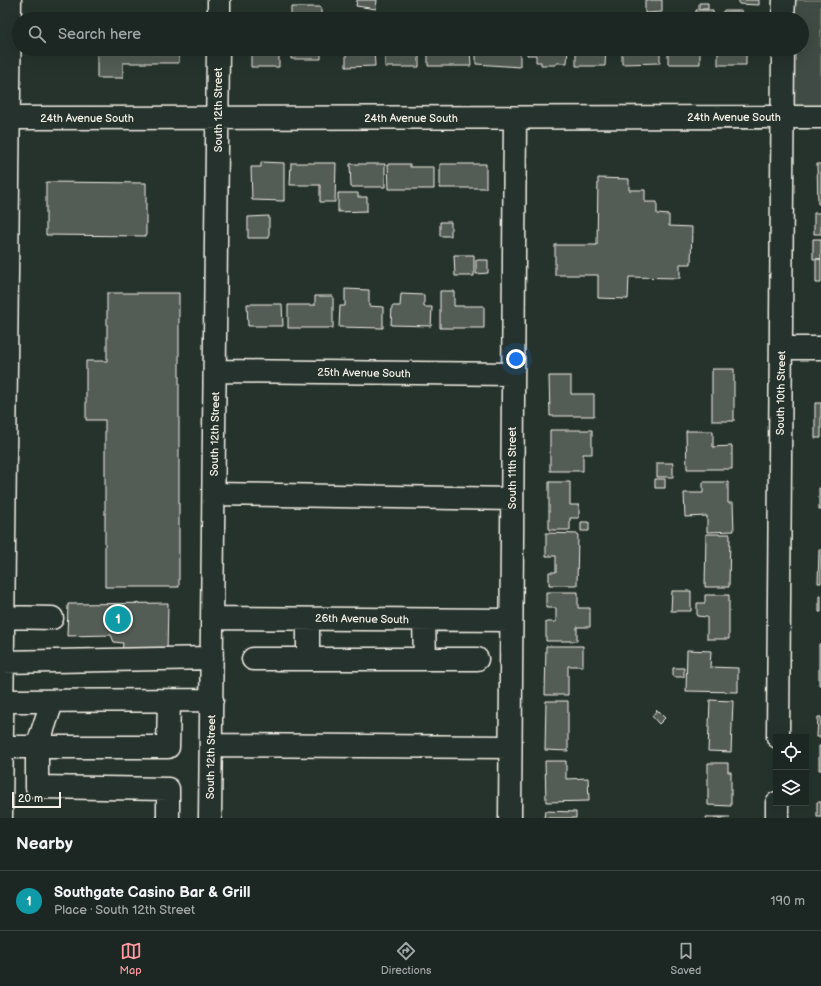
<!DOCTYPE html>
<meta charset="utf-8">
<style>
:root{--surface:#1c2622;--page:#29322f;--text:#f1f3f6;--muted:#a0a5a5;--line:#3a4340;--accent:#ff9aa2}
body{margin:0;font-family:"Balsamiq Sans",sans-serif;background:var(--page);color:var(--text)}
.controls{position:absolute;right:12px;bottom:12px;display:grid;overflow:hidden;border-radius:0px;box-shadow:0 4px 16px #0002}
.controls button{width:36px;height:36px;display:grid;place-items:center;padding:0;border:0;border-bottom:1px solid var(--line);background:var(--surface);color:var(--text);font:20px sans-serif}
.scale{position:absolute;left:12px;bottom:10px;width:49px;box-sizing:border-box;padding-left:4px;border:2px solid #f4f1e8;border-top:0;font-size:11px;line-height:14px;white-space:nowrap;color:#f4f1e8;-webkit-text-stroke:3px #26332d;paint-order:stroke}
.you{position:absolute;left:516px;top:359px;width:14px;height:14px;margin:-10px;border:3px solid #fff;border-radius:50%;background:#1a73e8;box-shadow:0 0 0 6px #1a73e833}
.badge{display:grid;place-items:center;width:26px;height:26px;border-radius:50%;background:var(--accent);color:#fff;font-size:13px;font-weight:700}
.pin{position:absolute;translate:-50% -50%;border:2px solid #fff;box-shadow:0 1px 4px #0006}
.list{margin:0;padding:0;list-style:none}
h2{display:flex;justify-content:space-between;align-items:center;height:52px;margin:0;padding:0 16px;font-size:17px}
h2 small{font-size:13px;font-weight:400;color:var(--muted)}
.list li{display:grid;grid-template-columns:26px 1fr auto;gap:12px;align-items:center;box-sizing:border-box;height:60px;padding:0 16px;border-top:1px solid var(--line)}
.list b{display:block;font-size:15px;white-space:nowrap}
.list p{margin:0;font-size:13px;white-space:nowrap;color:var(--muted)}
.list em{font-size:13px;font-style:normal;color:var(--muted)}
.icon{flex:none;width:22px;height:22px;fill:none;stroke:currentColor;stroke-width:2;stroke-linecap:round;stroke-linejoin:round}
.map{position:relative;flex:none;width:821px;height:818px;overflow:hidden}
.search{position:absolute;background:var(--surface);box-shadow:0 4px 16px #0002;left:12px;right:12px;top:12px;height:44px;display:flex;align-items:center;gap:10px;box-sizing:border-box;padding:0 14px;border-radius:22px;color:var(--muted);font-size:15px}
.sheet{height:112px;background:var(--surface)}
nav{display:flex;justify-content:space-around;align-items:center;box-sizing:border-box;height:56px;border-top:1px solid var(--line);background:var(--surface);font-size:11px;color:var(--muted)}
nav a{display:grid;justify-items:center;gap:2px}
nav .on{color:var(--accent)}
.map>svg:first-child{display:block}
.green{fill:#414b45;stroke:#9a9e96}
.building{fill:#525c55;stroke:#f4f1e8}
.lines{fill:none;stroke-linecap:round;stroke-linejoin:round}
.minor-casing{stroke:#f4f1e8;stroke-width:25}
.minor{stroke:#26332d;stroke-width:22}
.labels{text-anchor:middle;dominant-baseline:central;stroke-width:4;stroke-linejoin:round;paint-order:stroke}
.street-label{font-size:11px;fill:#f4f1e8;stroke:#26332d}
</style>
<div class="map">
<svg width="821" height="818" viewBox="0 0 821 818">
<rect width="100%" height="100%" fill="#26332d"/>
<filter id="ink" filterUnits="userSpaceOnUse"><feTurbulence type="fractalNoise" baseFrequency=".025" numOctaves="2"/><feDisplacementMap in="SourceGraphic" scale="8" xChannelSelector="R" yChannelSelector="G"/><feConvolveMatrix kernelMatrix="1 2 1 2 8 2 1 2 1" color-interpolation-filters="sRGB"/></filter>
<g filter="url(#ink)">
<!-- green -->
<path class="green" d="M783,0H821V117H782V49H802V19H783Z"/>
<!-- building -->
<path class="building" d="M357,0H377L376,9L356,6Z
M645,0H662V12L645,13Z
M739,0H759V5L739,4Z
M699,3H708V9H699Z
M291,7H321V19H291Z
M696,10H713V19H696Z
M723,11H742V19H723Z
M278,14V19H250V15Z
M345,16H374V19H345Z
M97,49H179V63H123V78H97Z
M251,49H279V67H251Z
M291,49H321V59H291Z
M346,49H374L375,66L346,67Z
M385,49H419V67H385Z
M428,49H470L471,66H428Z
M476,49H520V67L476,64Z
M527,49H568L567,63H556V65H541V62H536V55H527Z
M583,49H606L605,66H576V51H583Z
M622,49H660V63L622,64Z
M668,49H700V64H668Z
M718,49H746V65H718Z
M261,162L284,163V201L252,200L251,167H261Z
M291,163H336L335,202H320V185H290Z
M350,164H385V187H351Z
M388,164H410V167H434V189H389Z
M440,164H486V188H440Z
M817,164H821V204H818Z
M598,178L629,179V190H645V202H657V214L669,215V226L692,227L691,264H680V278L629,277L628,299L598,298V275H555V245H597Z
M46,182L146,183V236L46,235Z
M338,193H358V197H367V211L338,212Z
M814,213H821V234H814Z
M269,216V238H248V217Z
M440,222H451V236H440Z
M813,239H821V259H813Z
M454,255H474V276H455Z
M816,259H821V283H816Z
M476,260H488V273L476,274Z
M345,289L369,290V306L383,307V328L339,327L340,306H345Z
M440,291H454V306H484V328H440Z
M107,293H179V587H105V420H86V361H107Z
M401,294L424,295V307H432L431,326L391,325L392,306H400Z
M315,296H333V328H288V305H315Z
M247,304H282L283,326H248Z
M712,369H734V421H712Z
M549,376H571V394H594V416H550Z
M815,403H821V438H815Z
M550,430H592V454H583V471H550Z
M686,431H713V447L732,446V469H687Z
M657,463H673V477H657Z
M655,479H665V488H655Z
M549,482H570V505H579V518H570V530H549Z
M703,482H728V503H733L734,531L707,532V516L685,517L684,493H703Z
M819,488H821V510H819Z
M581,522H589V531H581Z
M546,533L578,534L577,585H549V572H556V556H546Z
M706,534H730L729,587H705Z
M819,550H821V583H818Z
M672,591H691V611H671Z
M546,592H578V608H590V627H577V641H546V622H556V608H546Z
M705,595H729V639H707V617L697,616V603H705Z
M819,596H821V612H819Z
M168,603L167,654L122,655L123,643L114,642L111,635L67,636L68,604Z
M819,644H821V685H819Z
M546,646H583V666H568V695H545Z
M687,650L711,651L710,667L738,668V692L686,691Z
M673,668H684V677H673Z
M710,700L733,701L731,752L708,751Z
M546,701H568V751L545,750Z
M657,710L665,718L659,724L652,716Z
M818,717H821V737H817Z
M819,746H821V770H819Z
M545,761H566V779L588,778L589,801L546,802Z
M708,763H728V772H731V806L708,805Z
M817,802H821V817H817Z
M545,811L576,812V818H544Z
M706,817H730V818H706Z"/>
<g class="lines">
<!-- minor casing -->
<g class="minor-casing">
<path id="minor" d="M219,19V0
M783,19L784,0
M0,118L821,117
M782,348H821
M216,371L513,374
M214,494L512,499
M0,617L52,618
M213,618L511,620
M308,619V658
M424,620L425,659
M253,659H477
M2,662L212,658
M2,701L212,700
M52,702L37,747V787L168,789V818
M778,737L783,49
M211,745L510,747
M1,747H168L169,700
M1,818L10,0
M210,818L218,49
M510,818L515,118
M777,818V803"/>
</g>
<!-- minor -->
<use href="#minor" class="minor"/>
</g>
</g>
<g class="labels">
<!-- street labels -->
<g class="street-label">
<text transform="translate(218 110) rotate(-90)">South 12th Street</text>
<text x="734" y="117">24th Avenue South</text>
<text x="87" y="118">24th Avenue South</text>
<text x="411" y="118">24th Avenue South</text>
<text transform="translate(364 373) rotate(1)">25th Avenue South</text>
<text transform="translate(781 393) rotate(-89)">South 10th Street</text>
<text transform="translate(215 434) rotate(-89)">South 12th Street</text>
<text transform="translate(512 468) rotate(-90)">South 11th Street</text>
<text transform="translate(362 619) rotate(1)">26th Avenue South</text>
<text transform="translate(211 757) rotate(-89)">South 12th Street</text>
</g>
</g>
</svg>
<div class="controls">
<button><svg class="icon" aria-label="locate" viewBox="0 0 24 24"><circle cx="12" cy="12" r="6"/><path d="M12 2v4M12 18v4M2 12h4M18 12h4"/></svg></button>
<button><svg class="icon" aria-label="layers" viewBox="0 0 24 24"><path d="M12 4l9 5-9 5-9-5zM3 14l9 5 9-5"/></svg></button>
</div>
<div class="scale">20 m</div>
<div class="you"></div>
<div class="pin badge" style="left:118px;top:619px;background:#0f9aa8">1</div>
<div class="search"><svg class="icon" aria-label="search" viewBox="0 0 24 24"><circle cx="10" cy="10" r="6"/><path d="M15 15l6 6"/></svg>Search here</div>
</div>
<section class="sheet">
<h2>Nearby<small></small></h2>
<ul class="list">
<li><span class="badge" style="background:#0f9aa8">1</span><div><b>Southgate Casino Bar &amp; Grill</b><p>Place · South 12th Street</p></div><em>190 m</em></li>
</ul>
</section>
<nav>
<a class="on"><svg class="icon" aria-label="map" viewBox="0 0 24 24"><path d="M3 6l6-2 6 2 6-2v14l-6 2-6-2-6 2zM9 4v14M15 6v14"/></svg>Map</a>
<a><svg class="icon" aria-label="directions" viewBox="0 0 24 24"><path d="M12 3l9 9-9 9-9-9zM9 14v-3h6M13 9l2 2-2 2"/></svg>Directions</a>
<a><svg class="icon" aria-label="saved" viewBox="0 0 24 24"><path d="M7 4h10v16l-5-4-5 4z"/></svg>Saved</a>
</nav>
